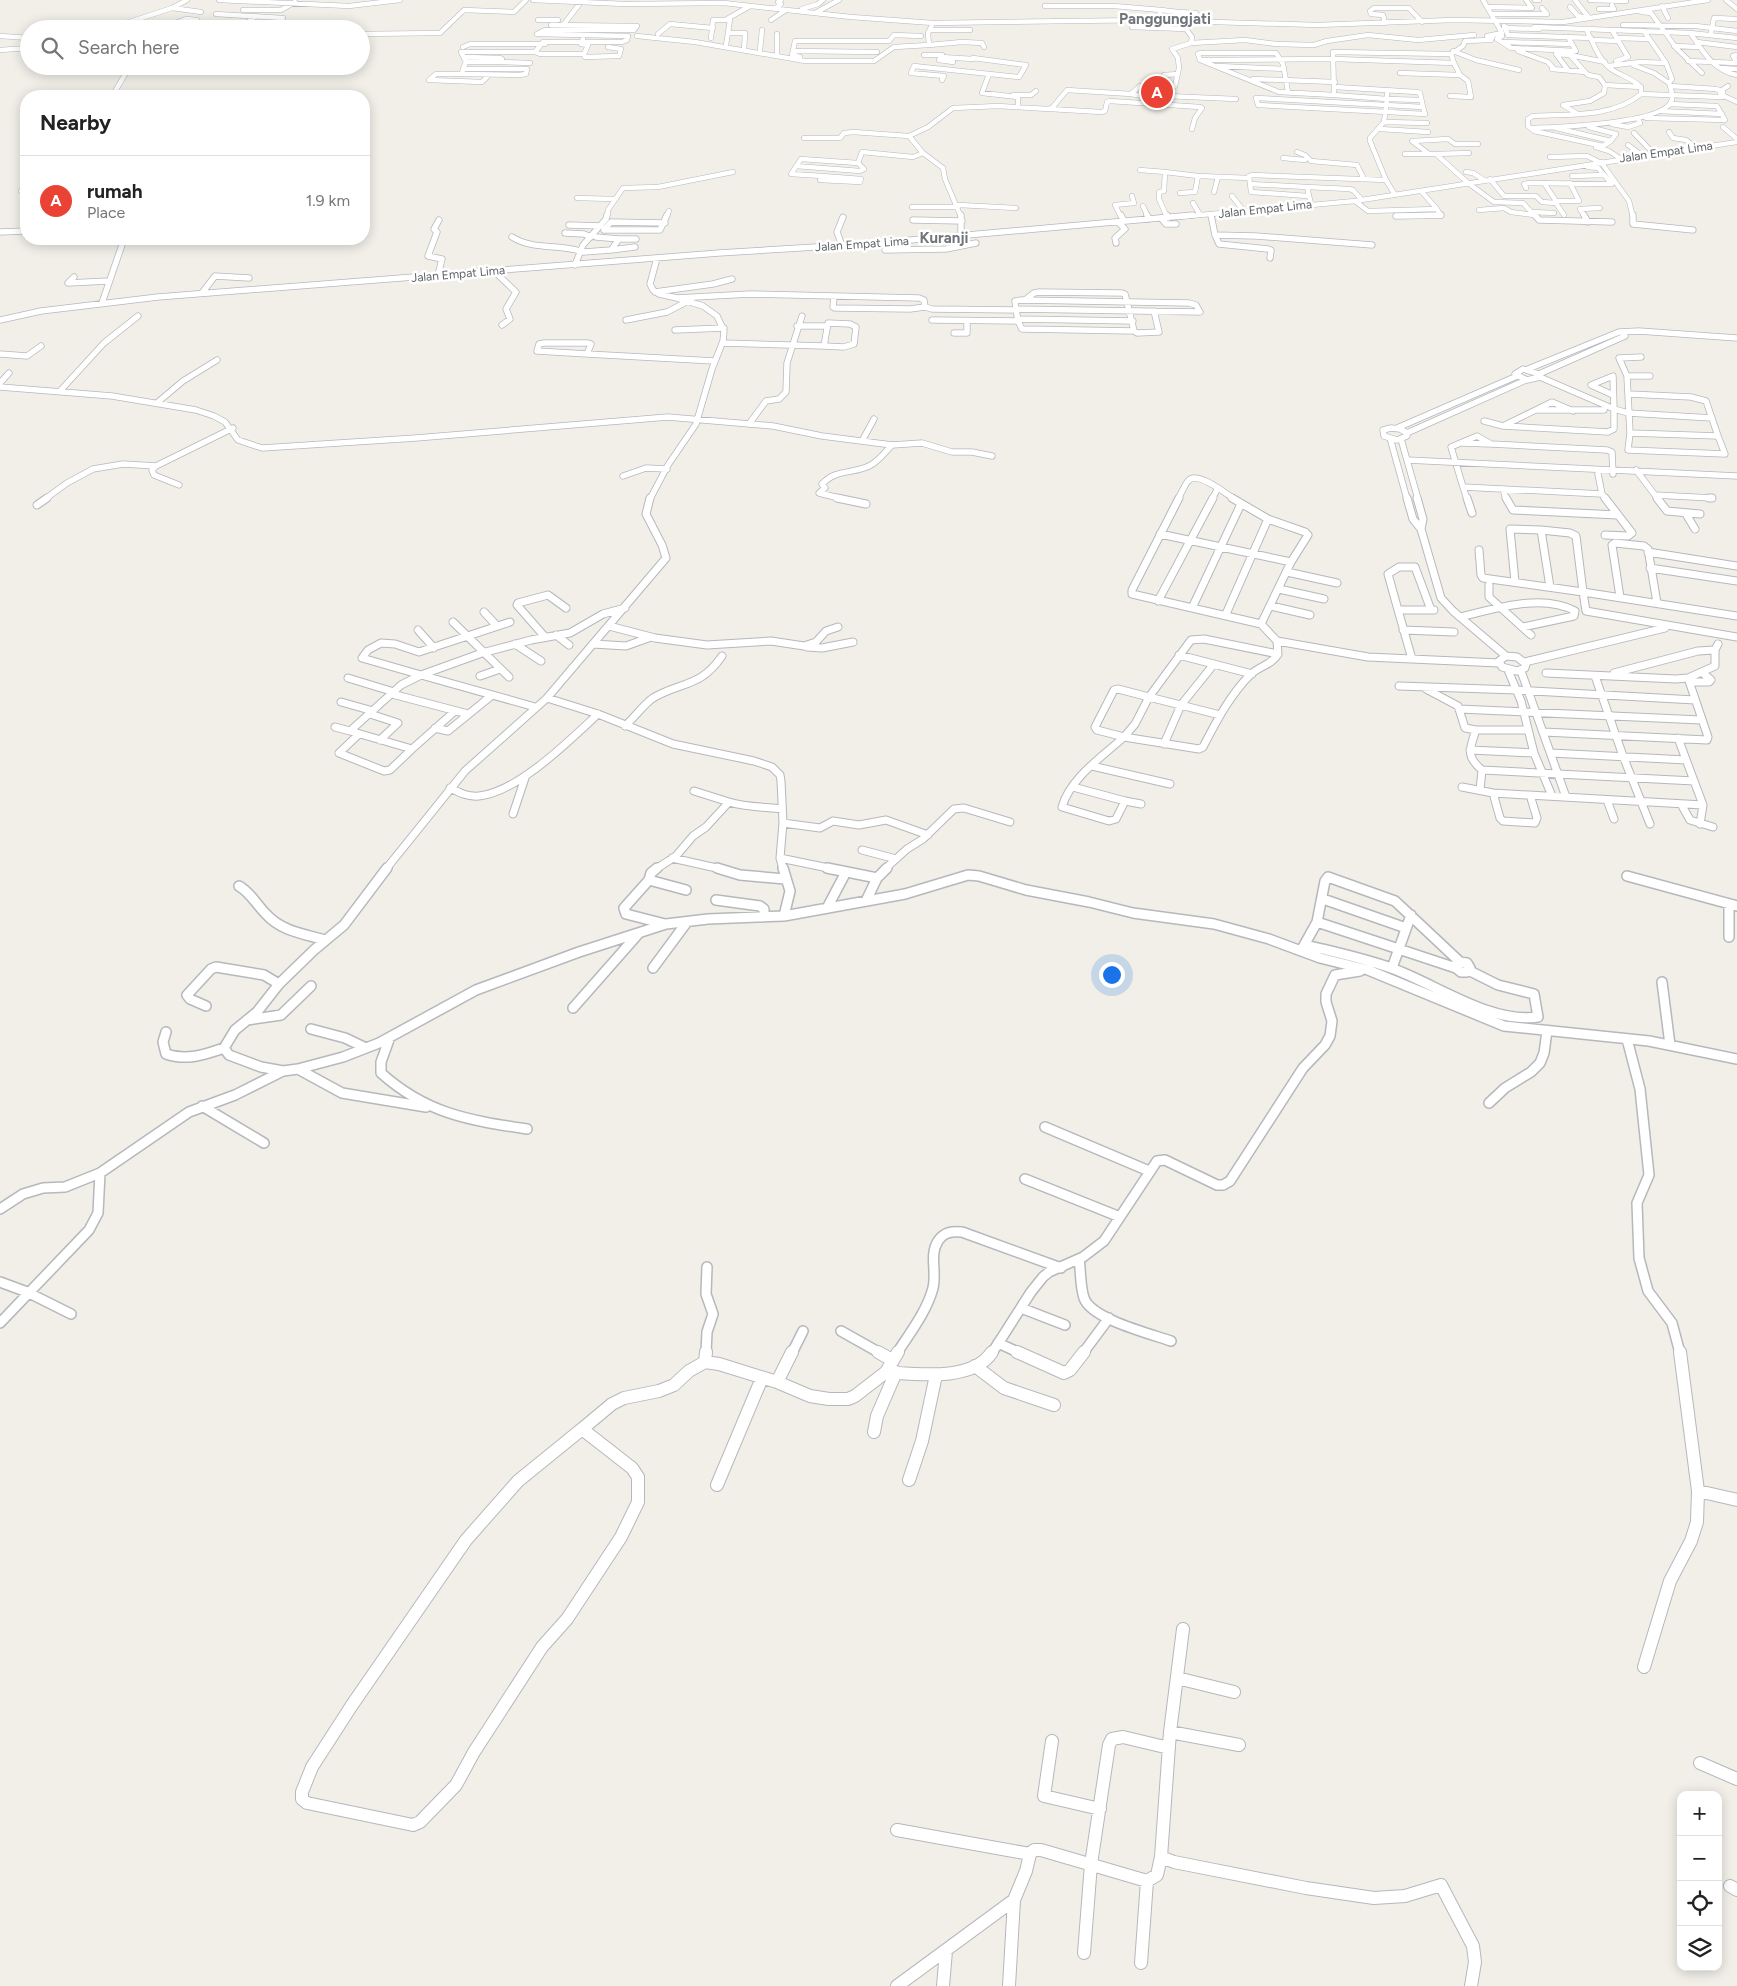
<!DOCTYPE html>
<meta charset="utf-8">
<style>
:root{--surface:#fff;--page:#f2f2f2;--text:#222;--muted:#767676;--line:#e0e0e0;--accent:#ea4335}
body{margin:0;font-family:Figtree,sans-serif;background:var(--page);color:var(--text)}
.controls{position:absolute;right:15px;bottom:15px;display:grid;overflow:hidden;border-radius:10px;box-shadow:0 2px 12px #0003}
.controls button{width:45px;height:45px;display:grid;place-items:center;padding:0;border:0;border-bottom:1px solid var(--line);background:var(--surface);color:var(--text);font:25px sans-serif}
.you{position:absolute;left:1111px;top:974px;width:18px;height:18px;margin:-12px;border:4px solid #fff;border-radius:50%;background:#1a73e8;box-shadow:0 0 0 8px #1a73e833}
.badge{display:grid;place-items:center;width:32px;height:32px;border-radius:50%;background:var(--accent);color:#fff;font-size:16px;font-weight:700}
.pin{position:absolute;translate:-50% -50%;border:2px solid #fff;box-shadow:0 1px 5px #0006}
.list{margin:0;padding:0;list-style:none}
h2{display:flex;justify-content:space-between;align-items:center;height:65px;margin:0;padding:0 20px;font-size:21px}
h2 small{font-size:16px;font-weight:400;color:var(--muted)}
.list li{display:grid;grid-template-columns:32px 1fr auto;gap:15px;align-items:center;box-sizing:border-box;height:90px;padding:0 20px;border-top:1px solid var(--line)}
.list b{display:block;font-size:19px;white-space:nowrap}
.list p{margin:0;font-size:16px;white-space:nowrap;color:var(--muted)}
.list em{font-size:16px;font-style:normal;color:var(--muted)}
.icon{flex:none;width:28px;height:28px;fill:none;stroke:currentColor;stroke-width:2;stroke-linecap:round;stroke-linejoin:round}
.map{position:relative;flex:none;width:1737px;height:1986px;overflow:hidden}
.search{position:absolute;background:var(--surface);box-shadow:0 2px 12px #0003;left:20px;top:20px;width:350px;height:55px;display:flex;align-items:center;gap:12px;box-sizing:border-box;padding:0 18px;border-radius:28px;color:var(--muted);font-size:19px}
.panel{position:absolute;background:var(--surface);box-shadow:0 2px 12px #0003;left:20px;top:90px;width:350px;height:155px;border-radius:20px}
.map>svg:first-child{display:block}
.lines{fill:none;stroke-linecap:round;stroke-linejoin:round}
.minor-far4-casing{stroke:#b5b8bc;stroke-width:5.5}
.minor-far3-casing{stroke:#b5b8bc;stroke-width:7}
.minor-far2-casing{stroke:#b5b8bc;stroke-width:9}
.minor-far1-casing{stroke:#b5b8bc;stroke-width:12}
.minor-casing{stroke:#b5b8bc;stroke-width:14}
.minor-far4{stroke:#fff;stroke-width:4.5}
.minor-far3{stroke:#fff;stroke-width:5.5}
.minor-far2{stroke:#fff;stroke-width:7}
.minor-far1{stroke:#fff;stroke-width:9}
.minor{stroke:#fff;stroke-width:12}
.labels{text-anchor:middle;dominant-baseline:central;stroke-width:5;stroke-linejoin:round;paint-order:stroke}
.far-street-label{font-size:12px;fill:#5f6368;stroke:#fff}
.far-quarter-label{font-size:15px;font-weight:bold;fill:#70757a;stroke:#fff}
</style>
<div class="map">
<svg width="1737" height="1986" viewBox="0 0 1737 1986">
<rect width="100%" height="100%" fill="#f1efe8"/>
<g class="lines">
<!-- minor-far4 casing -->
<g class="minor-far4-casing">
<path id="minor-far4" d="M219,0L349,6L400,0
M533,0L625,4L724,3L851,17L933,23L1148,20L1317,25L1453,20L1563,22L1708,0
M1483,0L1502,33L1487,36
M1535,0H1539
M1575,0L1589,18
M1590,0L1626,1
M1726,0L1737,9
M1045,6H1114L1161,10L1157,20
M1662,6L1668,18
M1488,7L1532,8L1526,0
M1570,7L1578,16L1586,18
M172,8L201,12
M775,9L781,4L778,2L781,0
M802,9L818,4L823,0
M1599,9H1614L1612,5
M243,10H281L295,2
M1161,10L1178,12L1177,20
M1178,12L1196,13L1198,21
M1642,12L1651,13L1677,49L1702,73
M815,13L839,0
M216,14L283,18
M1493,14H1547L1542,8
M727,19L750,6
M538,20H558
M771,20L786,10
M1189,20L1186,29L1192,37L1191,43L1172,49L1178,58L1179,68L1175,86L1169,88L1166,96L1236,99
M933,23L928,33L929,45L962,42L982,43L984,47
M1385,23L1383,15L1371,14L1370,11L1374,8H1409L1422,22
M147,24H173L168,29
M173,24L186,19L197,20
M564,24L581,2
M244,25L256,16
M551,25L637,26L634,30H545L537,34L628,36L627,40L622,42H582
M1623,25L1696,26L1737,31
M1132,27L1186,29
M1506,27L1504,26L1508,35L1591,38
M1534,27L1690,33L1737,38
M1504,28L1539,29
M108,29L172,8L187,0
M930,30H970
M1613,32L1628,57L1616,61
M728,33H745L744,50
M1711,33L1714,18L1737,19
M361,34L440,33L464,10L514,12L526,0
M658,34L670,24L713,28
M777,34V54
M1691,34C1703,52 1714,71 1737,75
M0,36L29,38
M637,36L695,42L805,61H874L894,47L929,45
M1502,36L1497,39L1511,48L1576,51L1568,37
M711,38L713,20H730L726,45
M1617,38L1649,39
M1593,40L1619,41
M1504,42L1572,44
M1697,42L1737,47
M1191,43L1245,40L1276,44L1314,45L1327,41L1368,35L1418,40L1474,35
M1674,46L1699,47
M463,47L470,44H545
M0,50L29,48
M760,50L762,30
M793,51L877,52
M1453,51L1476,60L1519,70
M1518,51L1548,62L1554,69
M535,52L540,54H584L588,45L581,44
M584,54L585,57L619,56L621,49L608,47
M924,55H942L941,57
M1570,55L1605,62
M1737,55L1733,56L1737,63
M464,57L500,58L502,59L501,62H466L461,52H535L543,42H582L583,38
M800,57L792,55L795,41H889L894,35L921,36
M1200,60L1198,54L1200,53H1276L1283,64L1288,92
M1688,61L1737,63
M501,62L530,63
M953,62L939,60L941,57L973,59
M1633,65L1654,73L1669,83
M1218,66L1284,69
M1608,66L1640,62L1666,63
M1721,68L1737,69
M463,69H527L526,74L519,75L462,74Z
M463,69L466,62
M1552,69L1585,72L1588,75L1599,77L1605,85L1641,87
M1568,70L1556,54L1570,55L1585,72
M1400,73L1460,75L1454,63
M462,74H436L429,80L482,82L489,75
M989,74L982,93L1018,97V107
M1253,79L1335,82
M942,80L944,76L911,73L914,66L1019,77L1026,65L973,58
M1728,86L1722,90L1724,96L1737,102
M1335,87L1417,92L1420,93L1423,107
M1169,88L1164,86V75L1178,74
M1387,93V99L1421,100
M1131,94L1147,97L1166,96
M1641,94L1722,97L1719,90L1716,89L1670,86
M1013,95H1031L1036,91
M1334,95L1279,92L1200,60L1334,59L1454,63L1451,54
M117,96L114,93L130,66
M1450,96L1471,97L1468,81L1460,75
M1256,98L1423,107L1425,114L1258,105Z
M1050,109L1101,112L1105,111L1107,102L1110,101L1200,107L1202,108L1195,118L1192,129
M1660,111L1722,114
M1576,113L1563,105L1590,101L1604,93L1605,85
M1646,118L1725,120L1717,106L1670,104
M1384,122L1427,123
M1612,124L1628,127L1640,123L1638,118
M1552,127L1611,141L1603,146L1534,131L1528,126V119L1533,116C1569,114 1612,118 1641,94V87C1632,78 1621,76 1611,69C1598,59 1593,42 1586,29
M1589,127L1616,134L1611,141
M1723,127L1737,139
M1533,128C1558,127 1660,124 1671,102C1674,96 1671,89 1669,83L1672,79L1666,63L1644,31
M1380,129L1428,132
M1669,132L1673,138L1686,140L1696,148
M1634,133L1654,154
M804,138H840L844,133L853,132L909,136
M1628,145L1643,156
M1596,147L1609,151L1621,159
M1297,152L1305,155L1311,161L1357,165L1364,179
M1405,154H1436L1468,183L1494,202L1523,203L1536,217
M1429,154L1412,141L1448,139L1455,144H1478
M1436,154L1469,153
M1550,157L1587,156L1599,162
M1283,158L1305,160
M1601,162L1629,201L1633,217
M796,166L860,171L864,169L858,163L862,152L913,157L923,153
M1140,170L1165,172
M1466,172L1473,173L1484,180
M822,176L861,179L860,182L820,180Z
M822,176L791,174L801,159L858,163
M1572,176L1604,175
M1490,179L1504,196H1536L1542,202L1556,203L1564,215
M1544,183L1556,201H1579L1570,183
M1250,184L1249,176L1253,175L1386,180
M1307,187L1349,189L1353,190L1362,200
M1526,188L1524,184L1529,183L1612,184L1598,168L1588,167
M21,191L26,183
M1214,192L1218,177
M1180,193L1195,192L1198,176L1249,178
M1395,195L1386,180L1370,141V138L1384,122L1387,99L1334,95L1333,52L1451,54L1463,46L1465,41L1491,40L1493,36
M1232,196L1243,210
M1308,196L1251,192L1250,184L1307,187L1311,204
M577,198L614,199
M1355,201L1368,211L1437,209L1421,191
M1193,203L1200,215
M1143,206L1148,217
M912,207H958L959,205L1016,208
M1479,210L1504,208L1511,212L1534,215
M1532,212L1554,213
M1211,214V217
M1396,216H1441L1437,209
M607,217L608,210L623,188L658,187L733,172
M666,217L669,211
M961,217L945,179L943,168L923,153L909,136L928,127L953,108L998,106L1048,109L1052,108L1067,90L1131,94L1140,86L1166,87
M1121,217L1115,205L1134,203L1132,196
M1167,217L1159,199V192L1164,191L1165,172L1198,176
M1178,217L1355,201L1737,142
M1585,217L1580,209L1600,208"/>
</g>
<!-- minor-far3 casing -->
<g class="minor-far3-casing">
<path id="minor-far3" d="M961,215V236
M1121,215L1124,221
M1147,215L1149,219
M1167,215L1168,218
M1211,215L1215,235L1219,244L1268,249L1271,250L1270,258
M1535,215L1539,220L1612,222
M1584,215L1588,222
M1633,215V224L1693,230
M1396,216L1441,215
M1161,218L1166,224H1176
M913,220L962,221
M569,225L601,226
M604,230L611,222L665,223
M604,230H660L667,215
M0,232L26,231
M565,233L584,234L591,237
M1215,235L1256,236L1372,245
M512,237C533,250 557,244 580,251
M619,239H636
M1116,243L1115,238L1125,229L1118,222
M842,246L837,232L843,217
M611,250L635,247
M885,250L946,249L976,243
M584,252L611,250L619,239L596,237
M657,258L650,284L653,290L659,294L677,298L750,294L919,298L924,300L925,307L932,309L1016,310
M575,265L583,245L606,219L607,215
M494,271L516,292L506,309L510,319L502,325
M438,275L442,259L428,256L437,232L434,229L439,220
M74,277L68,283L108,281
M655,292L713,284L732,279
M202,293L215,276L249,278
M834,297L833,307L835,308L910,309L925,307
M1021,300L1189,303L1196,305L1200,312L1016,309L1015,301Z
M1025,300L1034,293L1039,292L1122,293L1125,294L1134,331L1137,333L1159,332L1154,311
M102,303L124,239
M1016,309L1018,321L1022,329L1134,331
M1018,319L1133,321
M0,320L41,311L158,297L719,253L866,244L1193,215
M626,320L667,312L690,300
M932,320L1018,321
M828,323L850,324L856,327L854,344L844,347L824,346Z
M797,326H826
M675,330L724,328
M954,333H967V321
M544,343H588L591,344L587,354L537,351L539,344Z
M723,343L824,346
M0,354L27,356L41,346
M587,354L714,361
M1523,369L1539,374L1540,377L1527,380L1515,374Z
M1528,369L1619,332L1639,331L1737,338
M1539,374L1625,336
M1627,376H1650
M1540,377L1614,409L1613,376L1591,385L1613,395
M0,383L9,373
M0,387L112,396L196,410L214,416L225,422L238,440L262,448L416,438L668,417L773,426L822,436L892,445L922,443L952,452H972L992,456
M60,391L104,343L138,316
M1629,394L1691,397L1706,401L1718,436L1630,433L1627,376L1619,358L1641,357
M158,402L183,381L217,360
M1537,410H1604
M1484,421L1503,426L1552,402L1573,411
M749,424L766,401L779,399L786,392L787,363L802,316
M1503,426L1608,432L1614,429V409L1628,413L1712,418
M1391,428L1400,429L1407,433V436L1397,440L1384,436L1383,430Z
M1397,428L1517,376
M1407,433L1526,380
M1630,433L1628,450L1725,454L1718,436
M1390,438L1407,499
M1401,439L1418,499
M862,441L874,419
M1462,443L1491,444
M1407,460L1737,476
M156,466L152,470L154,475L179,485
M1636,470L1658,499
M1598,474L1602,494
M623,476L646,468L667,469
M1463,487L1467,499
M1503,489L1506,499
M1655,495L1712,498
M45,499L67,483L93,469L123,464L156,466L233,428
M650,499L668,465L696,424L712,369L723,341L724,331L717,316L703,306L677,298
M843,499L819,493L825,488L822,484C836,469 852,474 869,466C878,462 885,452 892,445
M1178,499C1181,494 1184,486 1188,481C1197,470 1225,493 1234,499
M1212,499L1218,488
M1606,499L1602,494L1463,487L1451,447L1477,436L1491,444L1607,450L1612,452L1613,474"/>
</g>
<!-- minor-far2 casing -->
<g class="minor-far2-casing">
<path id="minor-far2" d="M837,498L866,504
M1179,498L1132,590V594L1261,624
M1232,498L1268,519L1305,532L1308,535L1291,562L1261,624
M1407,498L1413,519L1421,529L1441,598L1453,611L1506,656
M1417,498L1423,519L1421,529
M1467,498L1472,513
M1506,498L1513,510L1618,515
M1605,498L1632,533L1628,536L1605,535
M1657,498L1667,511L1700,514
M1709,498H1712
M37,505L47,498
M1686,514L1695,529
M1160,534L1291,562
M1479,550L1481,575L1483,578L1583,592L1586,611L1737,637
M1648,552L1737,566
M1399,567H1415L1431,610H1398L1388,574Z
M1650,568L1737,581
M1287,572L1337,583
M1515,582L1510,529L1541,530
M1489,585V597L1531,635
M1550,587L1541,530L1570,533L1576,536L1583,592L1737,616
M1279,589L1324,599
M1620,597L1612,545L1615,543L1644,546L1648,549L1657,603
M1158,601L1213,498
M1271,606L1310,615
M1192,608L1241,504
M1398,610L1412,659
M1431,610H1434
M484,612L497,626
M1226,614L1268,519
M1460,617C1495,609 1541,593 1575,611L1574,616L1523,627
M453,622L509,677
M510,622L419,652L395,644L381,643L368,650L362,658L421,675L482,653L531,640L570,633L603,614L625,608
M609,626L655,638L707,645L771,641L804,646L816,642L826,631L838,627
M418,630L434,648
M1403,630L1454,632
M556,635L569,645
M545,637L517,605L518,603L548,595L566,608
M1277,641L1368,657L1499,663
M515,644L541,661
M593,644L626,646L651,637
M807,647L822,648L853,642
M1179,655L1252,674
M1506,656L1517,657L1526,664L1525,668L1517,671L1502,667L1499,661Z
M1525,662L1665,628
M1508,670L1521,701L1534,753L1552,796
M1521,671L1566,797
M1546,673L1676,679L1688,678L1715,666V650L1718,644
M1614,673L1698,651L1715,650
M480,676L500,669
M1595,676L1623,756L1650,824
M348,678L394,692
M1691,682H1709L1711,680L1703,673
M1399,686L1516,690L1695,700
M1118,689L1149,697L1135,724L1124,737L1097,730L1095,727L1114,690Z
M1426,689L1458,706L1465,728L1476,730H1528
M392,694L468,714
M547,698L666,558L662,545L646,514L650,498
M341,702L373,711
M1459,709L1701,720
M455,711L412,749L350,731L401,685L421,675L535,707
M370,714L398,723L380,740
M1220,715L1149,697L1191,640L1204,639L1278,654
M625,726C633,719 645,703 653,698C682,681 700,688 722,656
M335,727L350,731
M435,728L448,731L491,696
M1476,730C1470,748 1465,756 1482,770L1480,790
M1544,732L1707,740L1708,737L1688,678
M359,734L339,753L384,771L390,770L412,749
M1124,737L1199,749L1203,747C1216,722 1230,695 1250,675C1259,666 1272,665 1278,654L1277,641L1261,624
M1124,737C1103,756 1070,778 1062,807L1109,821L1116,819L1125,801L1141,804
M1678,738L1703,805L1700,824
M1164,744L1181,705L1214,664
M1470,750L1534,753
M1551,753L1686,760
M1092,766L1170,784
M1482,770L1694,781
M1073,787L1125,801
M1462,787L1493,793L1703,805
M450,788C460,793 468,797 479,796C518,792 570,740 598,714
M694,791L729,802
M1493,793L1500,818L1503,821L1535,823L1537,818L1530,795
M1607,800L1614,819
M1681,804L1690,820L1713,827
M513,814L526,775
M783,823L820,828L833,821L859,825L886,820L928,835
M862,850L896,859
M672,858L721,869
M780,858L833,869
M386,869L465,771L547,698L598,714L673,744L754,761L772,767L780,775L781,781L783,823L780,858L783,869
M656,869L676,856L693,836L706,827L729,802C745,807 765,807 782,809
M885,869L907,849L923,839L954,809L964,808L1010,822"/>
</g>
<!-- minor-far1 casing -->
<g class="minor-far1-casing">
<path id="minor-far1" d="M387,868L344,925L314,950L279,984L257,1012L235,1030L224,1048L229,1055L261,1067L283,1071L298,1069L343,1057L379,1043L476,990L579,952L666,924L708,919L784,916
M717,868L740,875L785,879
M783,868L790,891L784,916
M827,868L877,878
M1627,876L1737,906
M649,880L651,873L657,868
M239,886C251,893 256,904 266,914C281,931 304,934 325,940
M1323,899L1406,928
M716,900L760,906L764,909V917
M866,901L877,878L887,868
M1729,904V937
M827,908L846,872
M784,916L905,894L968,875L979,876L1026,890L1089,902L1133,913L1214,924L1269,939L1320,958L1368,970L1504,1026L1649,1041L1737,1059
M1317,922L1456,968
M665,924L626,914L624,908L649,880L686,890
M1306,945C1334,952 1363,958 1391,968C1436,984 1490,1024 1538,1017L1534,994L1498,985L1470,971
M1302,949L1317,922L1325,881L1328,877L1395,901L1460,962
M1460,962L1467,963L1470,968L1467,972H1461L1456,968V964Z
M653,968L687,922
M1392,968L1411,915
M1662,982L1670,1045
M206,1006L190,999L187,995L211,969L216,967L264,975L279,984
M573,1008L639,933
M247,1020L281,1015L311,986
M311,1029L345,1038L366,1048
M166,1032L163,1042L166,1054C186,1061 204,1055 224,1048
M390,1037L381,1062V1073C427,1114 468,1120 527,1129
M1627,1039L1640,1089L1649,1175L1637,1203L1639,1258L1648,1291L1672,1323L1680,1353
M298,1069L342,1093L426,1107
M1489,1103L1505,1088L1531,1072L1540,1063L1544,1053L1547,1031
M202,1106L264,1143
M1045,1127L1149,1171
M1025,1179L1120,1217
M0,1209L23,1194L43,1188L65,1187L100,1173L189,1112L235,1095L283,1071
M1079,1259C1081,1272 1080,1286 1084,1298C1091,1319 1151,1334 1171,1341
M0,1282L27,1292L71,1314
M1021,1308L1065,1325
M0,1323L89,1230L98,1213L100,1173
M841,1331L880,1353
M998,1343L1020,1353
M706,1353L707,1332L713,1314L706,1294L707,1267
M792,1353L803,1331
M897,1353C910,1333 927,1311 933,1288C937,1272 929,1255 938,1241C944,1232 952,1231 962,1232L1061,1268
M992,1353L1031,1292L1043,1277L1049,1272L1083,1257L1104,1241L1157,1161L1165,1160L1217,1185H1223L1230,1181L1303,1068L1325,1045L1330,1036L1332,1021L1326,1002V994L1335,975L1360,971
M1083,1353L1109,1318"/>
</g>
<!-- minor casing -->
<g class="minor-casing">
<path id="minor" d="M878,1352L892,1360
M1017,1352L1064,1373L1070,1370L1084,1352
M705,1362L706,1352
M975,1366L1004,1388L1054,1405
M886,1372L898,1352
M777,1382L792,1352
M582,1429L632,1468L638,1477V1502L621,1537L567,1619L542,1647L474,1752L456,1785L420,1822L413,1825L307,1803L302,1799V1792L312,1767L352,1705L466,1540L518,1481Z
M582,1429L612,1404L624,1398L659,1391L674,1385L689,1371L705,1362L719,1364L777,1382L810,1396L829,1399H848L855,1396L886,1372C916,1374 973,1382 992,1352
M874,1432L877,1416L896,1372
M909,1480L922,1441L936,1375
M717,1485L762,1378
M1698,1491L1737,1500
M1183,1629L1170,1732L1161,1857L1174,1862L1306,1888L1374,1898L1405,1896L1441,1885L1473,1946L1475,1962L1471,1986
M1644,1667L1670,1581L1691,1541L1697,1522L1698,1491L1680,1352
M1177,1678L1234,1692
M1170,1732L1239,1745
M1052,1741L1044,1796L1100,1809
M1700,1763L1737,1779
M897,1830L1030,1854
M1730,1886L1737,1890
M1084,1953L1091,1864L1109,1745L1112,1739L1123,1737L1169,1748
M1141,1963L1147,1881
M897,1986L1014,1900L1026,1871L1030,1854L1034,1850H1041L1147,1881L1157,1875L1161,1857
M943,1986L946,1951
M1009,1986L1014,1900"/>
</g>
<!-- minor-far4 -->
<use href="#minor-far4" class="minor-far4"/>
<!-- minor-far3 -->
<use href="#minor-far3" class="minor-far3"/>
<!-- minor-far2 -->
<use href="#minor-far2" class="minor-far2"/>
<!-- minor-far1 -->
<use href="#minor-far1" class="minor-far1"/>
<!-- minor -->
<use href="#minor" class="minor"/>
</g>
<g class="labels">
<!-- far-street labels -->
<g class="far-street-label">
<text transform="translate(1666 152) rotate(-8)">Jalan Empat Lima</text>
<text transform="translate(1265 209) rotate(-6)">Jalan Empat Lima</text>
<text transform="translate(862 244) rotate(-4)">Jalan Empat Lima</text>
<text transform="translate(458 274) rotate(-5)">Jalan Empat Lima</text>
</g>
<!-- far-quarter labels -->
<g class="far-quarter-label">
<text x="1165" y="19">Panggungjati</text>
<text x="944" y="238">Kuranji</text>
</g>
</g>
</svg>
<div class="controls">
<button>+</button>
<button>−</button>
<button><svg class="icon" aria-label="locate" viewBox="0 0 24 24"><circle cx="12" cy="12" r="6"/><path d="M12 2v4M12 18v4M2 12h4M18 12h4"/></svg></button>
<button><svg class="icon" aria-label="layers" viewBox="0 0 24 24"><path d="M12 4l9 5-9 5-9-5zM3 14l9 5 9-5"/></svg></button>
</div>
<div class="you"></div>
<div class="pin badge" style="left:1157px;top:92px">A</div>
<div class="search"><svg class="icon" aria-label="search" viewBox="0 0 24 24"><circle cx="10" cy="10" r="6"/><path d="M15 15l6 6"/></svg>Search here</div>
<section class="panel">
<h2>Nearby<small></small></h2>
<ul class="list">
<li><span class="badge">A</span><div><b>rumah</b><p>Place</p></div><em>1.9 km</em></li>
</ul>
</section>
</div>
